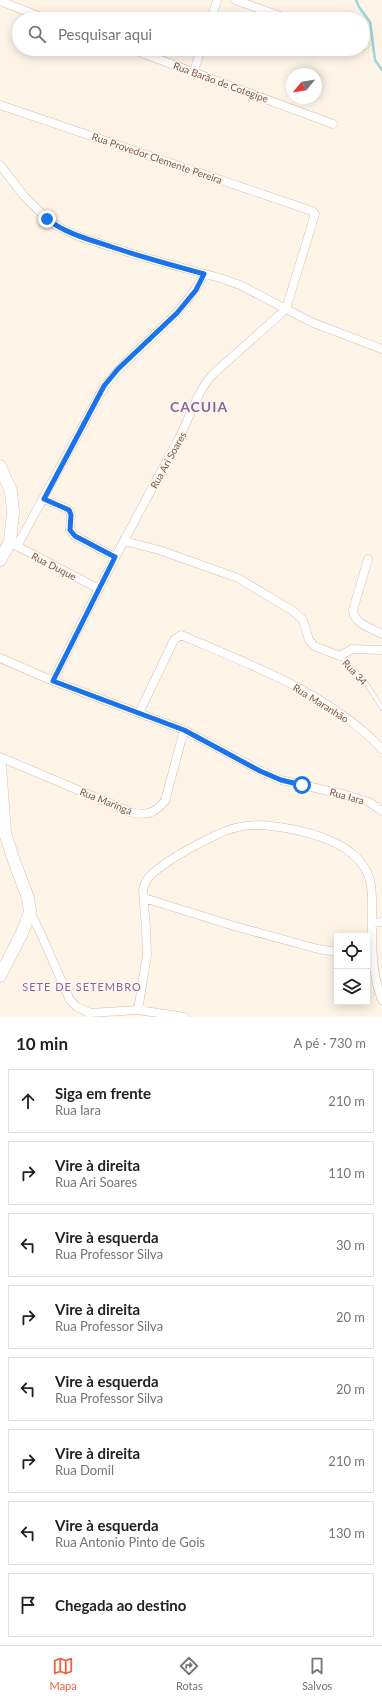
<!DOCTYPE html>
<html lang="pt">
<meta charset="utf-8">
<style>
:root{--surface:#fff;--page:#f2f2f2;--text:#222;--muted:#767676;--line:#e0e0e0;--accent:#f46141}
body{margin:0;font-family:Lato,sans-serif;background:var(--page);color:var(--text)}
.controls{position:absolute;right:12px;bottom:12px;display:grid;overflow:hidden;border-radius:0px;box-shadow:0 2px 10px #0003}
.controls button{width:36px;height:36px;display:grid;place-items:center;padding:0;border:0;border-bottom:1px solid var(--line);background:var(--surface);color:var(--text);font:20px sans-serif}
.compass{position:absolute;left:286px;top:68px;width:36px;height:36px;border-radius:50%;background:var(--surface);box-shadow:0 2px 10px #0003;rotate:240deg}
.stop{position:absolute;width:12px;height:12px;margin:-9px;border:3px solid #1a73e8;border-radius:50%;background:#fff}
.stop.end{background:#1a73e8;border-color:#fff;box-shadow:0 1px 4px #0008}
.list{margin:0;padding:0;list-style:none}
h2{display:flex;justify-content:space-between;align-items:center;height:52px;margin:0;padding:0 16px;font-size:17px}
h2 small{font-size:13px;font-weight:400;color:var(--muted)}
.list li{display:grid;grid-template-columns:26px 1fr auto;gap:12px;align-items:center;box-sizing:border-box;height:64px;margin:0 8px 8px;padding:0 8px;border:1px solid var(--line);border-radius:0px}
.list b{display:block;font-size:15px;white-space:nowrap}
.list p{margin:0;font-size:13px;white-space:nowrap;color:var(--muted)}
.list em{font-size:13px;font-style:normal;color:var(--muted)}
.icon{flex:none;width:22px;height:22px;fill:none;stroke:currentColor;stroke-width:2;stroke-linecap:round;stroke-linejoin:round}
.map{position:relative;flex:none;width:382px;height:1017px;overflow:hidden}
.search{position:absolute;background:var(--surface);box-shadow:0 2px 10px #0003;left:12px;right:12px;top:12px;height:44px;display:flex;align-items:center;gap:10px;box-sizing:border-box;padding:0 14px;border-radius:22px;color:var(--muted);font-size:15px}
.sheet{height:628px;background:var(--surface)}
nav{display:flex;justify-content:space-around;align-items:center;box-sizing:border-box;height:56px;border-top:1px solid var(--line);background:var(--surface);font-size:11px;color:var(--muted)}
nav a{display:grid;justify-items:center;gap:2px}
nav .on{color:var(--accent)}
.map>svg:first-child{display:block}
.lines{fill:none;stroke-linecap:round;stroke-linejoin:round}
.stream{stroke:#9ed7de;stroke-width:2.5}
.service-casing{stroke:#d5beae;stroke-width:5}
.minor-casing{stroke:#d5beae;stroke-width:9}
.secondary-casing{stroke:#dbbfae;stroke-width:13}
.service{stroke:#fff;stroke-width:4}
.minor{stroke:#fff;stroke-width:8}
.secondary{stroke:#fff;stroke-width:12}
.route{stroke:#1a73e8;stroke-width:5}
.labels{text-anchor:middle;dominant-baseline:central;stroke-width:3;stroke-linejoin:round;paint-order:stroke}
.street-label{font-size:10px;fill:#7c5848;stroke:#fff9f0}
.neighbourhood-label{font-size:11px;letter-spacing:1px;fill:#89649f;stroke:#fff9f0}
.district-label{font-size:14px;font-weight:bold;letter-spacing:1px;fill:#89649f;stroke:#fff9f0}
</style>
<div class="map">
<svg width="382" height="1017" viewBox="0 0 382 1017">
<rect width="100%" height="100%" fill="#fef5e8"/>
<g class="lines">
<!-- stream -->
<path class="stream" d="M356,0L359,7L370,22L375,60L382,70"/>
<!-- service casing -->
<g class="service-casing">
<path id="service" d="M340,656L364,680L382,708"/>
</g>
<!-- minor casing -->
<g class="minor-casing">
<path id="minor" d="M235,0L289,19
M0,1L46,19
M211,19L217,0
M363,45H365
M131,49L333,124
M194,71L201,49
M0,105L312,211L315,214L286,309L212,375C195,395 188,423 175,446C133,523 91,601 53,681
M0,165L24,196L47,219L55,225L80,237L143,257L220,278L240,285L311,322L382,349
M44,499L69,510L71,515L70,530L75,536L115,557
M124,541L159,550L238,578L293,611L303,620L309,640L314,646L340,656L352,649L382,650
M13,544L99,589
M17,546L104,387C135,346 181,320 204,274
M368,559L353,610C354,624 371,628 382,634
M0,658L53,681L184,730L261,771L281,780L346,795L369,802L382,811
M139,713L174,640L181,635C251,665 329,693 382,749
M0,757L130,812C146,816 154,814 165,801L184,730
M144,898L234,926L318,949L337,952
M30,912L40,932L70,1000L77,1007L90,1013V1017
M372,923L382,922
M138,1010L147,955L146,929L143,890C144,885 146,880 150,876C162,863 197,844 214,836C243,821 265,824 296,830C324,836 359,848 369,877C373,889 372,902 372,914C372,942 371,973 382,1000
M90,1013L138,1010L184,1017"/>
</g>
<!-- secondary casing -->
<g class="secondary-casing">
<path id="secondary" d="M0,466L11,491L13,512L10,542L0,560
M0,766L5,833L14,861L28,898L30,912L22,933L0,976"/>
</g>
<!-- service -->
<use href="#service" class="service"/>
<!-- minor -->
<use href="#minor" class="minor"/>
<!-- secondary -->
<use href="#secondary" class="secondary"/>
</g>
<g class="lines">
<!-- route -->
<path class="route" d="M47,219C65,233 87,239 109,246C141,257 172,265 204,274L196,290L177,313L118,369L104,386L44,499L69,510L71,515L70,530L75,536L115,557L53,681L184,730L260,771L281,780L302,785"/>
</g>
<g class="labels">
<!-- street labels -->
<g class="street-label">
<text transform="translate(221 82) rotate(20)">Rua Barão de Cotegipe</text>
<text transform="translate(157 158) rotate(19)">Rua Provedor Clemente Pereira</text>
<text transform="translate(168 460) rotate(-61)">Rua Ari Soares</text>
<text transform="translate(54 566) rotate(27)">Rua Duque</text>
<text transform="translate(355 672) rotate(47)">Rua 34</text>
<text transform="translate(321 703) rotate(32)">Rua Maranhão</text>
<text transform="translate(347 796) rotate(16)">Rua Iara</text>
<text transform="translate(106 801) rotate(22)">Rua Maringá</text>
</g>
<!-- neighbourhood labels -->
<g class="neighbourhood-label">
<text x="82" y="986">SETE DE SETEMBRO</text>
</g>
<!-- district labels -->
<g class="district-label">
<text x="199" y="406">CACUIA</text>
</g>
</g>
</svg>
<div class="controls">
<button><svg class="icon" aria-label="locate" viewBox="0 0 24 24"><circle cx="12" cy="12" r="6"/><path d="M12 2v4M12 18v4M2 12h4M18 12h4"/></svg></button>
<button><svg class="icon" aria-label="layers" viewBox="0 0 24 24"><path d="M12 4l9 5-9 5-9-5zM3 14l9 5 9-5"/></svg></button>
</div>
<svg class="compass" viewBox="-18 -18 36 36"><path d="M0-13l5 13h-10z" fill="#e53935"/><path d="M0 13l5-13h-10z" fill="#767676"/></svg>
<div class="stop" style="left:302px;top:785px"></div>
<div class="stop end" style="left:47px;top:219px"></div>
<div class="search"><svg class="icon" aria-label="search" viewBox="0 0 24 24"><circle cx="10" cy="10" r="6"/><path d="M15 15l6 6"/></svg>Pesquisar aqui</div>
</div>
<section class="sheet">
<h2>10 min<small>A pé · 730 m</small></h2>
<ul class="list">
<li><svg class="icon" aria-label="ahead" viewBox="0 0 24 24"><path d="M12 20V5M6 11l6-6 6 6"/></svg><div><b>Siga em frente</b><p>Rua Iara</p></div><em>210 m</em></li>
<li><svg class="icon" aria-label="right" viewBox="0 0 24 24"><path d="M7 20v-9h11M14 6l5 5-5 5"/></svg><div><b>Vire à direita</b><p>Rua Ari Soares</p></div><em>110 m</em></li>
<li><svg class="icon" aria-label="left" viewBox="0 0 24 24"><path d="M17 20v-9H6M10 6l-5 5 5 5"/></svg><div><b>Vire à esquerda</b><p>Rua Professor Silva</p></div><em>30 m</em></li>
<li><svg class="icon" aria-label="right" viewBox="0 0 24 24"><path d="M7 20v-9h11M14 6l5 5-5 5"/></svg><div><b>Vire à direita</b><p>Rua Professor Silva</p></div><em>20 m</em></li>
<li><svg class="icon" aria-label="left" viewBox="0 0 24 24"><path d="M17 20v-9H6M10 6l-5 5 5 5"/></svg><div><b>Vire à esquerda</b><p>Rua Professor Silva</p></div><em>20 m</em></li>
<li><svg class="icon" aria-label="right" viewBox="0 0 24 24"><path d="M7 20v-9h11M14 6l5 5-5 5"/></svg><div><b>Vire à direita</b><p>Rua Domil</p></div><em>210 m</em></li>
<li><svg class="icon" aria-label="left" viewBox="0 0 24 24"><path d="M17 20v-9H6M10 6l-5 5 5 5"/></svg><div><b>Vire à esquerda</b><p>Rua Antonio Pinto de Gois</p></div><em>130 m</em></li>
<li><svg class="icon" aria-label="arrive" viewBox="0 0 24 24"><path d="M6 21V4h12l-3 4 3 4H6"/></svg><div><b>Chegada ao destino</b></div></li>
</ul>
</section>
<nav>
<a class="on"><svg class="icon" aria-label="map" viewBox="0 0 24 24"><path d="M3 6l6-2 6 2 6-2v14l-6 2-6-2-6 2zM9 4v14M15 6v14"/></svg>Mapa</a>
<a><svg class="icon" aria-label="directions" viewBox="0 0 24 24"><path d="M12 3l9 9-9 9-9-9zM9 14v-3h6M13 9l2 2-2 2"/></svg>Rotas</a>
<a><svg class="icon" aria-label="saved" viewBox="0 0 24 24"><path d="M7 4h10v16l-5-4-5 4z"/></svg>Salvos</a>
</nav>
